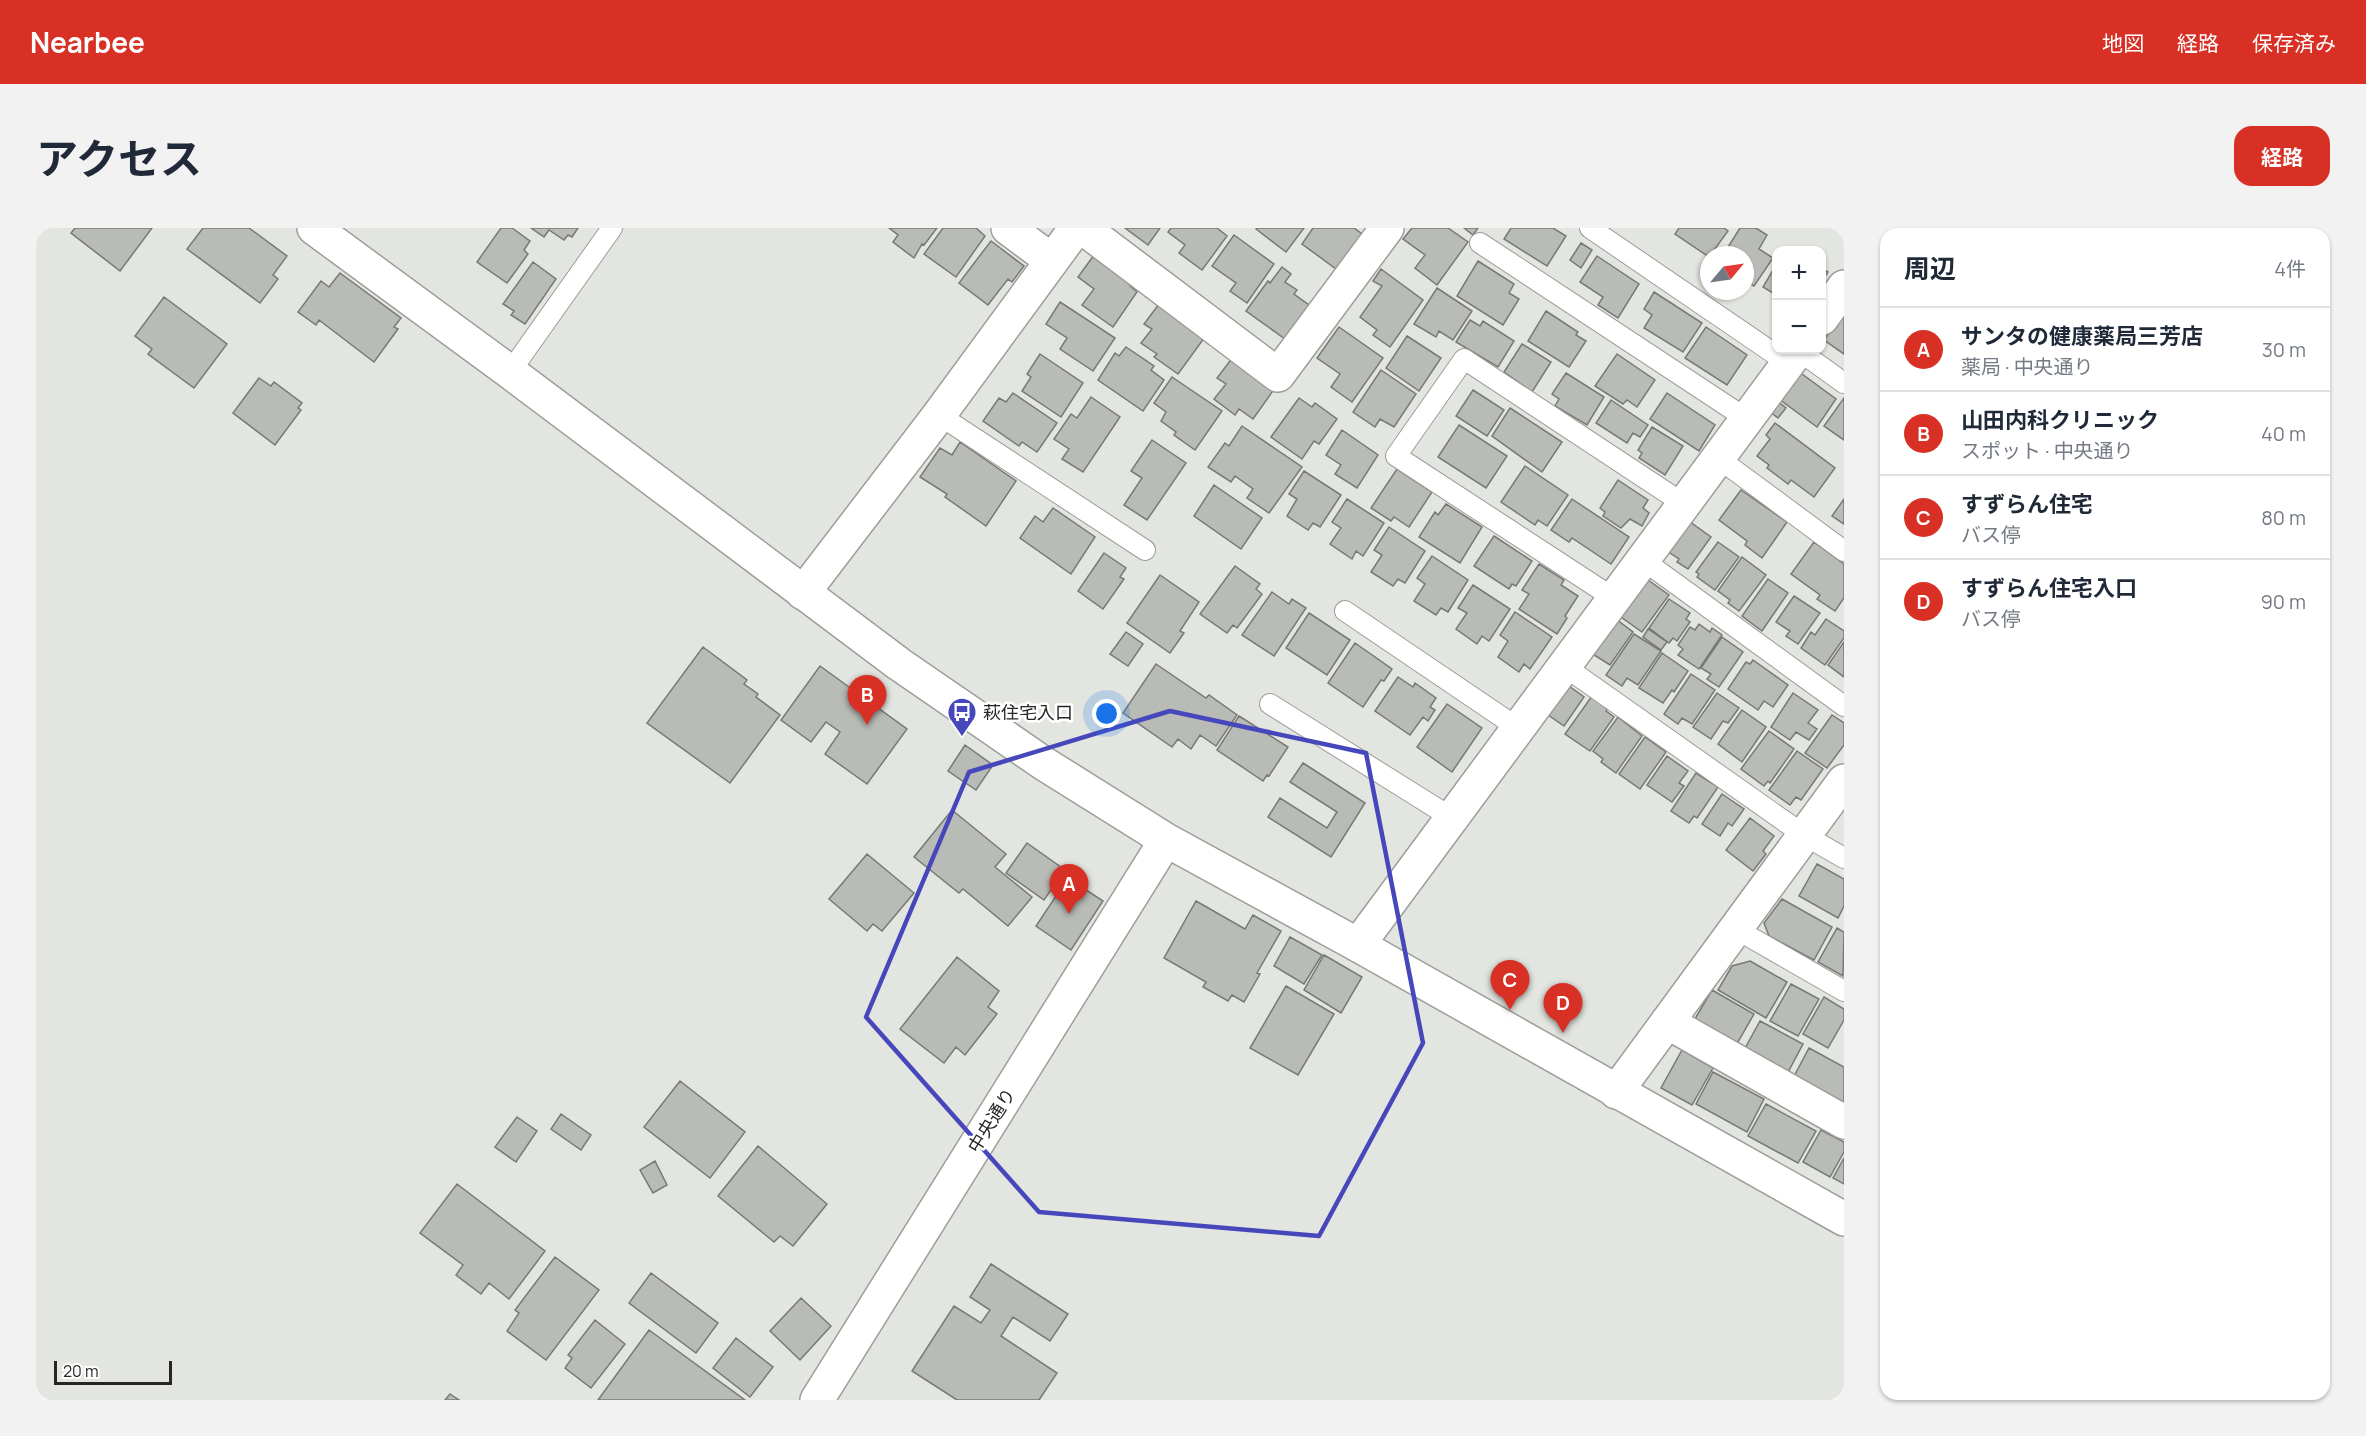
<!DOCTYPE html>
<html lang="ja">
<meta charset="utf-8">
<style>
:root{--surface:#fff;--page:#f2f2f3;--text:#1f2937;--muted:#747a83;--line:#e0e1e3;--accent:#d93025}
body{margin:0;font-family:Manrope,"Noto Sans JP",sans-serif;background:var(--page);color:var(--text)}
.controls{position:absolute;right:18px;top:18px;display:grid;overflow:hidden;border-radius:12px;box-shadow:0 2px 4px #0004}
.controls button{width:54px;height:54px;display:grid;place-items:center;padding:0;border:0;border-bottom:2px solid var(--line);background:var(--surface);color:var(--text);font:30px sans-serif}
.compass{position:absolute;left:1664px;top:18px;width:54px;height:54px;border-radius:50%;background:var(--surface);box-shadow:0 2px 4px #0004;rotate:61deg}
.scale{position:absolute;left:18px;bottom:15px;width:118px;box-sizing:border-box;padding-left:6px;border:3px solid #252624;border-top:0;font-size:16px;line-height:21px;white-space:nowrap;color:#252624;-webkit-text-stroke:4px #fff;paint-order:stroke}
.you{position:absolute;left:1071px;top:486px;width:21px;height:21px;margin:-15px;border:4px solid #fff;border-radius:50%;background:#1a73e8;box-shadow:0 0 0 9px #1a73e833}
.badge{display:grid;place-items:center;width:39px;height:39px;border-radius:50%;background:var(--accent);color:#fff;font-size:20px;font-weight:700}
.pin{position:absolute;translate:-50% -50px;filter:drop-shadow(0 2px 3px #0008)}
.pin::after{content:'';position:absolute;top:32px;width:21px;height:18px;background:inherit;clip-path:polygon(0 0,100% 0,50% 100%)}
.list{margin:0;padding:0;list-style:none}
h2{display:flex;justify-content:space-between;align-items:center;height:78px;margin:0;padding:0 24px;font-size:26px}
h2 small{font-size:20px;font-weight:400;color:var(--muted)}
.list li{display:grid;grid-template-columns:39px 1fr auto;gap:18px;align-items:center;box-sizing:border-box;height:84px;padding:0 24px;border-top:2px solid var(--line)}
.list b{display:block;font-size:22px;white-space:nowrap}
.list p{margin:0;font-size:20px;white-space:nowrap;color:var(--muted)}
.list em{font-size:20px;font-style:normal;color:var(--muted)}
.map{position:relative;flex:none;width:1808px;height:1172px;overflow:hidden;border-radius:18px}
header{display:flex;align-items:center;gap:36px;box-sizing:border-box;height:84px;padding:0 30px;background:var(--accent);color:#fff}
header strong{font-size:28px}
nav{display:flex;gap:33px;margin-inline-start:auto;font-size:21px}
.intro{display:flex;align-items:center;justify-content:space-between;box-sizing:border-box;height:144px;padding:0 36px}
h1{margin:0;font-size:42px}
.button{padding:15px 27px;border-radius:18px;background:var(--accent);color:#fff;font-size:21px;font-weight:700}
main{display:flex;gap:36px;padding:0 36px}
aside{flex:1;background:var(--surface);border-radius:18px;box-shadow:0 2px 4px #0004}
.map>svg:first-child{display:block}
.building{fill:#b9bbb6;stroke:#777975;stroke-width:1.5}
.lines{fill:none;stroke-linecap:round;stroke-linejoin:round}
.service-casing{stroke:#9b9e99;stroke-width:22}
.minor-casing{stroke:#9b9e99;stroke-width:36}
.tertiary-casing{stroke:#9b9e99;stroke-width:36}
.service{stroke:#fff;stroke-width:20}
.minor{stroke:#fff;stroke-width:33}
.tertiary{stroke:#fff;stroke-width:33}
.marked{fill:none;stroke:#4747bc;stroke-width:4.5;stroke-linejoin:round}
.labels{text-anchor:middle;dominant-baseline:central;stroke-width:5;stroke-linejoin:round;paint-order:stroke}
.poi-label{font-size:18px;fill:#252624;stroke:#fff;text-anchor:start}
.street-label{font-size:18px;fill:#252624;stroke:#fff}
</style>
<header>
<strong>Nearbee</strong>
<nav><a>地図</a><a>経路</a><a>保存済み</a></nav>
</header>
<div class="intro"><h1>アクセス</h1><a class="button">経路</a></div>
<main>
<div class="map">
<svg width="1808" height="1172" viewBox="0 0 1808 1172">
<rect width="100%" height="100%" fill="#e3e5e0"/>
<!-- building -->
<path class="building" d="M39,0H116L84,43L35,5Z
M167,0H213L251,28L237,47L242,51L224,75L151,21Z
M465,0H476L494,13L488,22L492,26L471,55L441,34Z
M495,0H542L536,9L532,7L528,12L513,2L508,9Z
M853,0H901L888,17L886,16L878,30L857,14L862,7Z
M907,0H940L949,8L920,49L888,26Z
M1089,0H1124L1112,17Z
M1135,0H1181L1191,8L1166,42L1143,25L1149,17L1132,4Z
M1221,0H1268L1250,24L1220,1Z
M1277,0H1318L1326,6L1300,41L1266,16Z
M1376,0H1412L1432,14L1401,57L1379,40L1389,27L1367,11Z
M1428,0H1442L1437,7Z
M1475,0H1517L1530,8L1511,38L1468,11Z
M1643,0H1688L1692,3L1673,29L1639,6Z
M1704,0H1720L1731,7L1723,21L1737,30L1718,58L1709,53V27H1687Z
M1198,7L1238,36L1211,75L1194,63L1200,55L1176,38Z
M955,13L988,38L976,54L972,51L952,77L923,55Z
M1545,15L1556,22L1545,40L1534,32Z
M1058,27L1097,54L1094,58L1101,64L1077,99L1046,77L1058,61L1042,49Z
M1561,28L1603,56L1582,90L1562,77L1567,69L1544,54Z
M1442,33L1478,56L1473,65L1483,71L1467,97L1421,68Z
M497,34L520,51L489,96L475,87L478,83L467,76Z
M1740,37V67L1727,59Z
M1246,39L1255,46L1249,54L1261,62L1258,66L1273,77L1249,111L1210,83L1232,53L1234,55Z
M1786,40L1792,44L1786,53Z
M1345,41L1387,72L1354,119L1337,107L1341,102L1324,89L1346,58L1337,53Z
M304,45L365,90L358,99L362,101L338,134L283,92L280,97L262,84L285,53L293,59Z
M1401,60L1436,83L1417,112L1403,103L1400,109L1378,96Z
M1618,64L1666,95L1647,124L1608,100L1616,87L1608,81Z
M128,69L191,116L158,160L112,126L116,121L99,108Z
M1024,74L1079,110L1057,143L1024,121L1031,110L1010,96Z
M1123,76L1169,109L1142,146L1118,129L1121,126L1105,115L1116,101L1108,96Z
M1510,83L1542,104L1540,107L1550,113L1533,139L1492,113Z
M1807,85L1808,86V126L1788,112Z
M1434,92L1444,98L1447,93L1478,113L1462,139L1420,114Z
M1303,99L1347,130L1316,174L1295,159L1304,146L1281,130Z
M1670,99L1711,127L1691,157L1649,130Z
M1371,108L1405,130L1383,163L1350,140Z
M1486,116L1515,134L1496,164L1468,144Z
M1090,119L1118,138L1115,142L1128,152L1107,183L1062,152L1079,125L1083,128Z
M1004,126L1047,155L1025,189L986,163L995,149L991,146Z
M1581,126L1619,152L1601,179L1591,172L1587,176L1559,158Z
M1197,129L1239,160L1217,191L1203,181L1199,187L1178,171L1190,156L1181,150Z
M1345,142L1380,166L1358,199L1344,191L1339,199L1317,184Z
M1762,143L1800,171L1781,199L1743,171Z
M1530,145L1568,169L1551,197L1519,178L1523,171L1516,166Z
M1136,149L1186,183L1159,222L1138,207L1140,204L1125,193L1130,184L1118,175Z
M223,150L235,158L238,154L266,175L262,180L265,182L239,217L197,185Z
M1437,162L1468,182L1451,208L1420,188Z
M977,165L1021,195L1001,224L986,214L983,218L947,193L963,170L970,174Z
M1631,165L1679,197L1663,223L1614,191Z
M1055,169L1084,189L1047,244L1026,231L1033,221L1018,211L1035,186L1041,190Z
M1263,170L1276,179L1279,175L1301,191L1283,216L1278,213L1266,231L1235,209Z
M1808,170V212L1788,198Z
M1575,172L1612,197L1604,209L1597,205L1591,215L1560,195Z
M1741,173L1750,180L1742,190L1733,183Z
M1474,180L1526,214L1506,244L1456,208Z
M1739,195L1799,240L1778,269L1755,252L1752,256L1731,240L1733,237L1721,228L1734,211L1730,207Z
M1423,197L1471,228L1450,260L1402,229Z
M1206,198L1266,239L1233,285L1211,270L1217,261L1199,248L1195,254L1172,239L1189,215L1193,218Z
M1616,199L1647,218L1629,247L1603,230L1606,225L1602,222Z
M1306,202L1342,227L1321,260L1299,246L1305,237L1290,227Z
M1116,212L1150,235L1111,292L1088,277L1106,250L1095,243Z
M924,214L980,253L950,298L909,269L911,266L884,249L904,220L916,227Z
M1489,238L1532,267L1511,298L1502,292L1499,297L1465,274Z
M1361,241L1396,264L1373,299L1358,289L1355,293L1335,280Z
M1268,243L1305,267L1284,299L1277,295L1272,302L1251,288L1261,271L1253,266Z
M1582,252L1612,272L1607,280L1613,285L1606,298L1594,291L1585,300L1567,288L1569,284L1564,280Z
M1178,257L1226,290L1205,321L1158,288Z
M1705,262L1751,294L1726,330L1709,317L1711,313L1683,292Z
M1311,271L1348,295L1327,328L1320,323L1316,331L1294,316L1305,300L1296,294Z
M1536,271L1593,309L1575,336L1536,310L1533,314L1515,302Z
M1808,271V296L1796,288Z
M1410,276L1446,299L1424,335L1383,309L1399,284L1402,287Z
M1017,280L1059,309L1035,346L984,310L999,288L1007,294Z
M1650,291L1675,309L1652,341L1641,334L1643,331L1628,321Z
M1353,299L1389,323L1369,355L1362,351L1357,358L1335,344L1346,327L1338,322Z
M1458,308L1496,333L1480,358L1476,356L1473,361L1438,338Z
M1682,314L1703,329L1679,362L1661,349L1663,346L1660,344Z
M1778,314L1808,336V370L1799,383L1781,371L1784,367L1755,346Z
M1068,325L1090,340L1084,349L1088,351L1067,381L1042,363Z
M1396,328L1432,352L1412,384L1405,380L1400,387L1378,373L1389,356L1381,350Z
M1706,329L1730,347L1703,383L1692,375L1694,372L1682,363Z
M1503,336L1528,352L1525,357L1542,368L1529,388L1531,390L1521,406L1483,381L1493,366L1486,362Z
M1199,338L1224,356L1220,361L1226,366L1201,400L1197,397L1191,405L1164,386Z
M1124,347L1163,374L1144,403L1148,405L1134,425L1091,395Z
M1732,351L1752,365L1726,403L1706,388Z
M1612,352L1633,367L1606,404L1578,384L1593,363L1601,368Z
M1437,357L1474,381L1453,413L1446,408L1441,416L1420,401L1431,385L1422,380Z
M1236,364L1253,376L1256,371L1270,380L1238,428L1206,407Z
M1758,368L1784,385L1762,416L1750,408L1754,403L1740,394Z
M1633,371L1654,385L1650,391L1654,394L1641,413L1637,410L1633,415L1613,400Z
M1479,384L1516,409L1494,441L1488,436L1483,444L1462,429L1472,413L1464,407Z
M1273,385L1314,412L1291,447L1250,420Z
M1572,385L1597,404L1574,437L1547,420Z
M1790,391L1808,403V410L1789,437L1765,420L1775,404L1779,407Z
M1663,396L1674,404L1676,400L1686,407L1663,441L1642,427L1647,421L1642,417L1654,399L1659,402Z
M1612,401L1631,414L1625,422L1607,409Z
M1090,404L1107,416L1092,438L1074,426Z
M1598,406L1625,423L1602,457L1591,450L1586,458L1570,447Z
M1686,409L1707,424L1683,459L1671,451L1675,446L1665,440Z
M1808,414V449L1792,437Z
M1319,415L1356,441L1348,453L1345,452L1327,479L1292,455Z
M667,419L711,452L708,456L722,466L720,469L744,487L694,555L611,495Z
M1626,425L1652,443L1638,464L1636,462L1627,475L1603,460Z
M1717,432L1752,457L1737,479L1728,473L1722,482L1692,461L1710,434L1714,436Z
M1120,436L1170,470L1173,467L1201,487L1180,518L1164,507L1155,521L1142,511L1136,519L1087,485Z
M784,438L871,501L831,556L789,526L804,504L790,494L775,514L745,492Z
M1655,446L1679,462L1656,496L1646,490L1642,496L1628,486Z
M1362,449L1377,459L1379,455L1400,470L1394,479L1399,482L1392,493L1387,489L1374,507L1339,483Z
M1526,453L1548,469L1528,498L1505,482Z
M1681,465L1703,480L1692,495L1687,493L1675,511L1657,499Z
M1757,465L1782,482L1772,495L1781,501L1773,512L1760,504L1754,512L1735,499Z
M1556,468L1572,479L1570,483L1578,489L1554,523L1529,506Z
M1411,476L1446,500L1416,544L1381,519Z
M1706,482L1730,499L1706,534L1682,516Z
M1796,487L1808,495V517L1791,540L1769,525Z
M1203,488L1252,519L1233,548L1231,547L1227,553L1181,522Z
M1582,489L1606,508L1580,545L1565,534L1567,531L1557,523Z
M1733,503L1758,521L1734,555L1732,553L1728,558L1705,541Z
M1609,509L1630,524L1604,561L1583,546Z
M929,517L957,537L940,562L912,543Z
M1761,523L1787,541L1765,572L1760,569L1754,577L1733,562Z
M1631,528L1652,543L1643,555L1648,558L1636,574L1611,557Z
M1267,535L1329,575L1295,629L1232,589L1244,570L1291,600L1301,584L1254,554Z
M1660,545L1682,559L1661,590L1658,588L1653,595L1635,583Z
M1686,566L1708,581L1696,598L1692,595L1684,608L1666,596Z
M916,582L970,626L959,639L996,669L972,698L927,661L923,665L878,629Z
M1714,590L1738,608L1727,623L1730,626L1717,643L1690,622Z
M991,615L1029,642L1008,672L970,645Z
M831,626L878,665L846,703L837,696L831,703L793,671Z
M1781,636L1808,651V678L1802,690L1763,668Z
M1032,650L1067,673L1035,722L1000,698Z
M1746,671L1796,699L1778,732L1733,708L1728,695Z
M1160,673L1209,701L1217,687L1245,703L1221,745L1224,746L1208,774L1196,767L1192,773L1167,759L1170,754L1128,730Z
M1801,700L1808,704L1807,748L1782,734Z
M1254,709L1286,727L1268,756L1238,738Z
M1288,727L1326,749L1305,785L1268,762Z
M921,729L963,763L952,779L961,786L929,827L920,819L908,835L864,801Z
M1714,733L1751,754L1730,790L1682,762L1696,738Z
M1755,756L1783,771L1762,808L1734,793Z
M1250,758L1298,786L1262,847L1214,820Z
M1676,762L1718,786L1698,821L1662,801L1660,789Z
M1788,769L1808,781V792L1792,820L1767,806Z
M1724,793L1767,816L1750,848L1707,824Z
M1773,820L1808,839V883L1755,854Z
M1646,822L1677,840L1656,877L1625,860Z
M1677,844L1728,871L1711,904L1660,876Z
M644,853L709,904L674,950L608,899Z
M1730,876L1780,903L1762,935L1712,908Z
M525,886L555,907L545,922L515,901Z
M481,889L501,903L480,934L459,919Z
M1785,902L1808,914V924L1794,949L1767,934Z
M722,918L791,976L757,1018L744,1008L738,1014L682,968Z
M1808,930V956L1797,950Z
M619,933L631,957L617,965L604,942Z
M421,956L509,1023L473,1071L453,1055L445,1066L420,1047L427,1037L384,1005Z
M519,1029L563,1062L510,1132L471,1103L483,1085L479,1082Z
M955,1036L1032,1086L1014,1113L977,1089L965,1108L1021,1145L1003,1172H921L876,1143L918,1078L945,1095L954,1082L934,1069Z
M615,1045L682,1095L660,1125L593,1075Z
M765,1070L795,1098L764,1132L734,1103Z
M559,1092L589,1116L555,1160L529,1140L536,1130L532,1127Z
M613,1102L709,1172H562Z
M700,1110L737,1139L714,1169L677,1140Z
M414,1166L423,1172H409Z"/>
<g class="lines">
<!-- service casing -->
<g class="service-casing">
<path id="service" d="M1554,0L1752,135
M1444,15L1711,191
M1762,122L1808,155
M474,144L576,0
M903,187L1109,322
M1682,230L1808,323
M1607,332L1808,478
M1579,371L1360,228L1428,131L1648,276
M1309,383L1482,500
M1528,438L1768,607L1808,630
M1234,476L1416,590
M1700,701L1808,763"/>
</g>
<!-- minor casing -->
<g class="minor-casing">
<path id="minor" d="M972,0L1015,32
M1047,0L1242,147L1351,0
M1786,90L1808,59
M767,365L903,187L1040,0
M1322,717L1762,122
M1631,794L1808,894
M1580,864L1808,553"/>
</g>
<!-- tertiary casing -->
<g class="tertiary-casing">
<path id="tertiary" d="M278,0L474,144L863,436L1007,535L1130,612L1322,717L1808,991
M781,1172L1130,612"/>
</g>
<!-- service -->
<use href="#service" class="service"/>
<!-- minor -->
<use href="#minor" class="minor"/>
<!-- tertiary -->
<use href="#tertiary" class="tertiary"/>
</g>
<!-- marked area -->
<path class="marked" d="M1134,483L1330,525L1387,815L1283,1008L1003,984L830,789L933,544Z"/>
<!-- icons -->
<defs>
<g id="bus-pin" transform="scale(1.5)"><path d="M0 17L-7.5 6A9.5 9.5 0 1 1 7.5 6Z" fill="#4747bc" stroke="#fff"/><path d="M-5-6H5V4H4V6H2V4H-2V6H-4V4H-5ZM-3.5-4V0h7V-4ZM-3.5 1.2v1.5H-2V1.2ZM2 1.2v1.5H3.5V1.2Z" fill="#fff"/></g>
</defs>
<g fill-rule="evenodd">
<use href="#bus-pin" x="926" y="484"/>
</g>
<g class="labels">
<!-- poi labels -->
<g class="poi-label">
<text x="947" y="484">萩住宅入口</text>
</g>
<!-- street labels -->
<g class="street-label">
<text transform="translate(955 892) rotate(-58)">中央通り</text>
</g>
</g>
</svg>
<div class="controls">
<button>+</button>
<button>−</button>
</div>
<svg class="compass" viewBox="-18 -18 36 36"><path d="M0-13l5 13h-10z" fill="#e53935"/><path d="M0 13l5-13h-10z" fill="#747a83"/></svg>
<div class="scale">20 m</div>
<div class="you"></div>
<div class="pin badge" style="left:1033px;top:686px">A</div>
<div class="pin badge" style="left:831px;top:497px">B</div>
<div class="pin badge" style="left:1474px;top:782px">C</div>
<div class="pin badge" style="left:1527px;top:805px">D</div>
</div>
<aside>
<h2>周辺<small>4件</small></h2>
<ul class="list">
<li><span class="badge">A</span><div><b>サンタの健康薬局三芳店</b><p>薬局 · 中央通り</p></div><em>30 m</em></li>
<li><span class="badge">B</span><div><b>山田内科クリニック</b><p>スポット · 中央通り</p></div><em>40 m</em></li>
<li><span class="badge">C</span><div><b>すずらん住宅</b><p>バス停</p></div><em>80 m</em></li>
<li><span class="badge">D</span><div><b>すずらん住宅入口</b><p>バス停</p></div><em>90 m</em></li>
</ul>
</aside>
</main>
